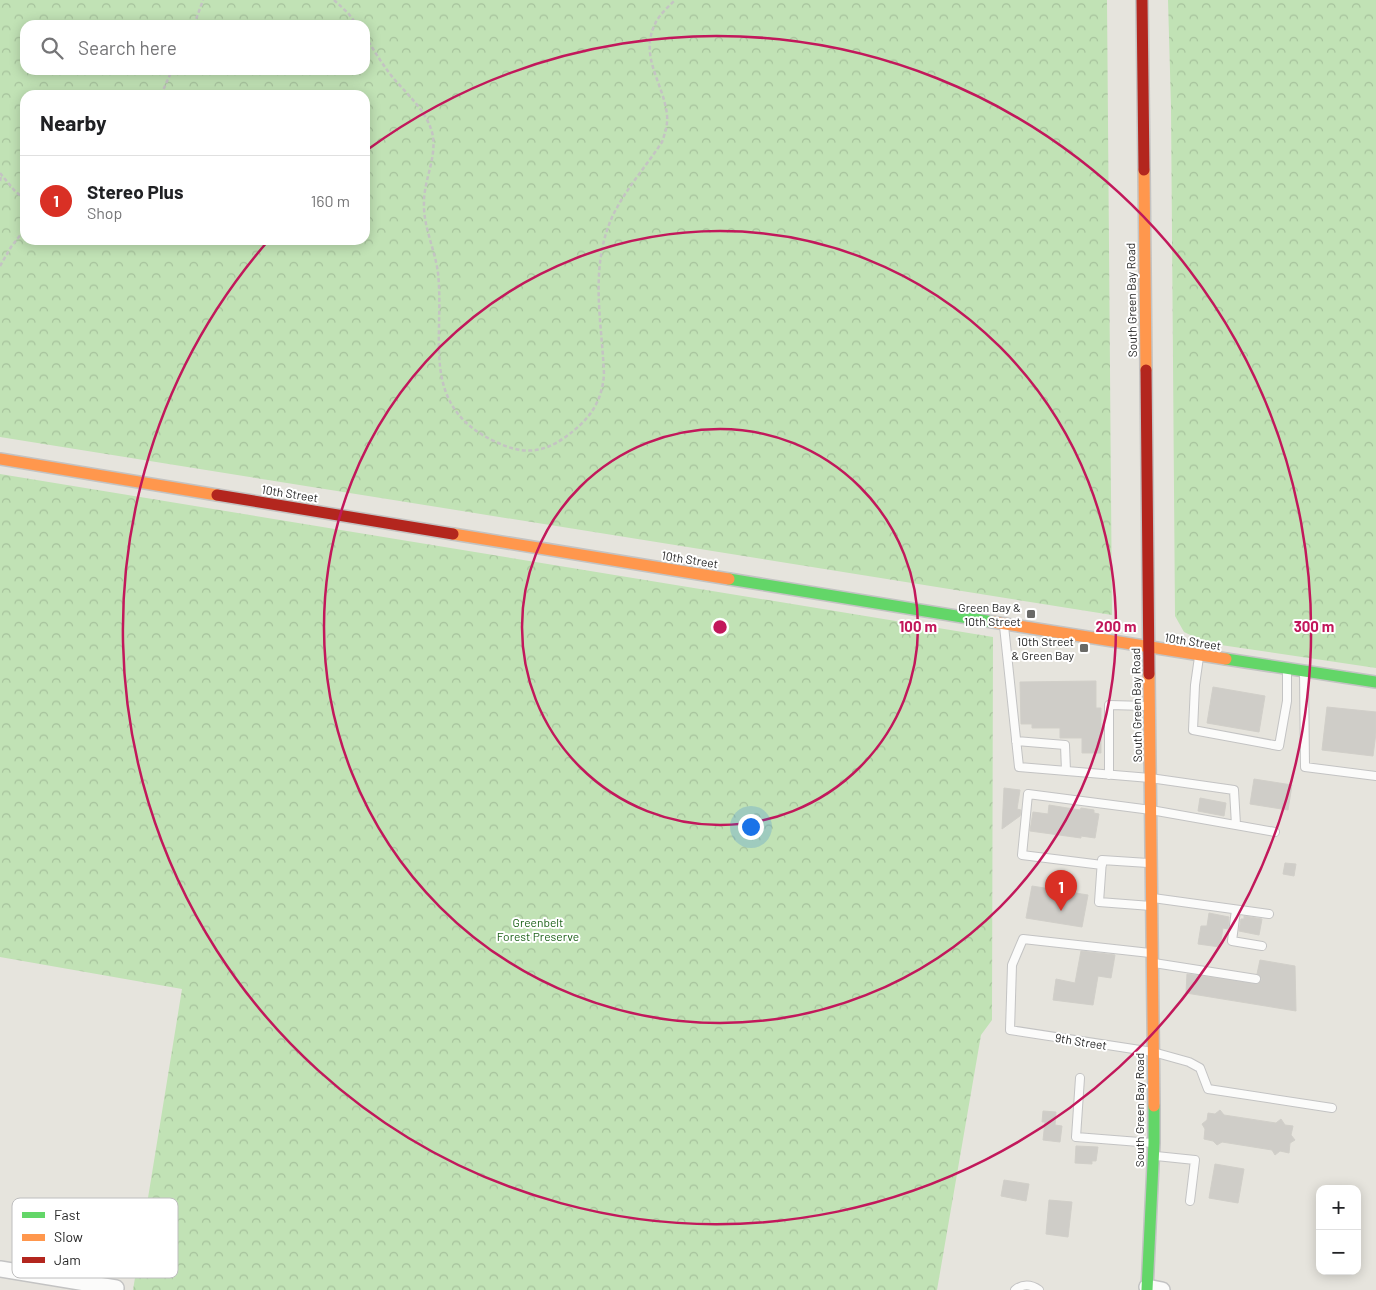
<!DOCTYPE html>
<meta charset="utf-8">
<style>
:root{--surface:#fff;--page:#f6f6f6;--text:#202124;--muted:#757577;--line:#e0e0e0;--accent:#d93025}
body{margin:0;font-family:Barlow,sans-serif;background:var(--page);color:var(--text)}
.controls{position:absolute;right:15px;bottom:15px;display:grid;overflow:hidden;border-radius:10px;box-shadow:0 2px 12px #0003}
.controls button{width:45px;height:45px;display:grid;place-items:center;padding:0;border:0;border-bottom:1px solid var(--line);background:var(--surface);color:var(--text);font:25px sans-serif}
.you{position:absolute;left:750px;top:826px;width:18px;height:18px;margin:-12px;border:4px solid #fff;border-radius:50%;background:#1a73e8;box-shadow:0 0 0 8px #1a73e833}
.badge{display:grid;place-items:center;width:32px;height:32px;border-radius:50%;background:var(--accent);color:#fff;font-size:16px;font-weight:700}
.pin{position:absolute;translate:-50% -41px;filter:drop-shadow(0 1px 2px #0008)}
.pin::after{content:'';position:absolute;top:26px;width:18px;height:15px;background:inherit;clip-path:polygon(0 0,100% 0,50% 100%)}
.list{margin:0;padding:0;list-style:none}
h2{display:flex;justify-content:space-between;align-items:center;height:65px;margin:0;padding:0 20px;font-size:21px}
h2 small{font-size:16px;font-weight:400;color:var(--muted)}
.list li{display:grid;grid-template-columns:32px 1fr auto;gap:15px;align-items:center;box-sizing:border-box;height:90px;padding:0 20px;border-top:1px solid var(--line)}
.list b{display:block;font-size:19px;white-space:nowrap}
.list p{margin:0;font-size:16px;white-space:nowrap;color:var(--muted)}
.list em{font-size:16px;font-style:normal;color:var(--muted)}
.icon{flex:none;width:28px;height:28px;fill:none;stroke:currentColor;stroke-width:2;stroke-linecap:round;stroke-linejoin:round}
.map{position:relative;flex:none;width:1376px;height:1290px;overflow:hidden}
.search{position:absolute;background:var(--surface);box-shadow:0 2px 12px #0003;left:20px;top:20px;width:350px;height:55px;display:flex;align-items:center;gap:12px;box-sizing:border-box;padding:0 18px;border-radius:15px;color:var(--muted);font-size:19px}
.panel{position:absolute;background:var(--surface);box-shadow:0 2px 12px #0003;left:20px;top:90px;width:350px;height:155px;border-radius:15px}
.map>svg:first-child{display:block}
.park{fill:url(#park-crowns);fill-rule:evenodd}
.building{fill:#cfcdc8;stroke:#d1cfc9}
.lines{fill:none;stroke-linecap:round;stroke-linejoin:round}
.lane-casing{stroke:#c3c3c3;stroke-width:10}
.street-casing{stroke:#c3c3c3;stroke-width:18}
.fast-casing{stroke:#c3c3c3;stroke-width:14}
.slow-casing{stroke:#c3c3c3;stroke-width:14}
.jam-casing{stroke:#c3c3c3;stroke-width:14}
.path{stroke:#c4c3c3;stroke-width:2.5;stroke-dasharray:4 2.5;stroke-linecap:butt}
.lane{stroke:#fbfbfa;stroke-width:8}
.street{stroke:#fbfbfa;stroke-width:15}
.fast{stroke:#63d668;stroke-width:11}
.slow{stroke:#ff974d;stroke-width:11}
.jam{stroke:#b3261e;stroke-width:11}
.ring{fill:none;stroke:#c2185b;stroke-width:2.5}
.poi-dot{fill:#6a6a67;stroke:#fff;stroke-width:2}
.labels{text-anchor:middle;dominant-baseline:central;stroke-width:4;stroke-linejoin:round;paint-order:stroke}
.street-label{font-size:12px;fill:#282828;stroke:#fff}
.poi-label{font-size:12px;fill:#282828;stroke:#fff;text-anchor:end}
.park-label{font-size:12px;fill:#1e621a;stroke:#fff}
.key{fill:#fff;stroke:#bebebe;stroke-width:1}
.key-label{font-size:14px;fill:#282828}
.centre{fill:#c2185b;stroke:#fff;stroke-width:2.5}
.ring-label{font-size:15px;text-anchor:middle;font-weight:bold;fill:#c2185b;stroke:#fff;stroke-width:4;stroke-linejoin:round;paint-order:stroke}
</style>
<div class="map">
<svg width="1376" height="1290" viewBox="0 0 1376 1290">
<defs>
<pattern id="park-crowns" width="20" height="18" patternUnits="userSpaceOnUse" patternTransform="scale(1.25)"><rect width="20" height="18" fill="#c1e2b5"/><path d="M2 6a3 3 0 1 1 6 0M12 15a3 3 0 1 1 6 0" fill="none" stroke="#a6c29c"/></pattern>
</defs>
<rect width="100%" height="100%" fill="#e6e4dd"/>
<!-- park -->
<path class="park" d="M0,0H1107L1112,615L0,437ZM25,25H365V70H25ZM25,95H365V240H25Z
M1168,0H1376V668L1207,643L1184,632L1175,616L1171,107Z
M0,474L993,637L992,1020L981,1035L937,1290H133L182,989L0,957Z"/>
<!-- building -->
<path class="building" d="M1096,681V708H1101V753H1082V738H1060V728H1032V724H1021L1020,682Z
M1213,687L1265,696L1259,732L1207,723Z
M1327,707L1376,712V733L1373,756L1322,750Z
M1254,779L1292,785L1288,810L1250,804Z
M1004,788L1020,790L1017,809L1021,810L1020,816L1002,829Z
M1200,798L1226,803L1224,816L1198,811Z
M1049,805L1080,810L1081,808L1094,810V813L1099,814L1095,838L1081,836V838L1030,831L1033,812L1048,814Z
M1285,863L1296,864L1294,876L1283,874Z
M1032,886L1088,895L1082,927L1026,918Z
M1209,913L1229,917L1228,929L1223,928L1220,947L1198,944L1201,926H1207Z
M1244,916L1262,919L1259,935L1239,931L1241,919H1244Z
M1081,951L1115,955L1111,978L1098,976L1093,1005L1053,1000L1056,979L1075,983Z
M1260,960L1295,966L1296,1011L1186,993L1187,974L1258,984L1262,979L1257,974Z
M1220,1110L1224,1115L1276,1123L1281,1119L1285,1125L1293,1126L1291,1135L1295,1140L1290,1143L1289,1153L1280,1151L1275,1155L1272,1150L1222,1142L1217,1145L1213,1141L1204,1139L1205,1129L1202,1124L1207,1120L1208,1113L1215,1114Z
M1043,1111L1056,1112L1055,1125L1062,1126L1060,1142L1043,1140L1045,1122H1042Z
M1076,1146L1098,1147L1096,1161H1092V1164L1075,1163Z
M1215,1164L1244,1169L1238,1203L1209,1198Z
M1004,1180L1029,1184L1026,1201L1001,1196Z
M1049,1200L1072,1202L1068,1237L1046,1234Z"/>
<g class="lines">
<!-- lane casing -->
<g class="lane-casing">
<path id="lane" d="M1004,626L1019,767L1150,778L1234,790L1236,825
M1199,657L1195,685L1193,730L1279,746L1287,701V670
M1304,672L1305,767L1376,776
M1016,741L1065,745L1066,771
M1109,775V705L1147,706
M1148,863L1102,860L1099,902L1151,906
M1102,865L1022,855L1028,794L1151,810L1275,832
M1153,898L1269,914
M1236,910L1232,941L1262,946
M1150,953L1023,939L1012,965L1010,1030L1153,1052L1189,1062L1200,1068L1208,1089L1332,1108
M1154,963L1256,979
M1080,1078L1076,1137L1152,1143
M1156,1156L1195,1160L1190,1201
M1015,1290C1022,1284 1031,1284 1039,1290"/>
</g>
<!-- street casing -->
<g class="street-casing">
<path id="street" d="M0,1269L116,1288
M1147,1287L1162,1290"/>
</g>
<!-- fast casing -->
<g class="fast-casing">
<path id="fast" d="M729,579L993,622
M1226,659L1376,682
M1147,1290L1154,1143V1106"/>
</g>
<!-- slow casing -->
<g class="slow-casing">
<path id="slow" d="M1144,170L1146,370
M0,459L217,495
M453,534L729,579
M993,622L1226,659
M1149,674L1154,1106"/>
</g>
<!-- jam casing -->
<g class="jam-casing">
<path id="jam" d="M1142,0L1144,170
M1146,370L1149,674
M217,495L453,534"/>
</g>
<!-- path -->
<path class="path" d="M334,0L348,13L357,25
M194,25L203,0
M365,36C373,49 381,62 390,74C405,93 425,108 432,132C438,155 424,179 424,202C423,227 435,249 438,273C445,340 418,406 496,442C521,454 541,454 564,438C588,421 602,404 604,374C602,323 590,272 610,222C622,193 645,168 662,142C665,133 668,125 667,115C664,84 639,57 655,24C659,15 668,7 675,0
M161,95L172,70
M0,173L14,190L25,200
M0,181L1,175
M0,266L11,247L25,229"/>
<!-- lane -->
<use href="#lane" class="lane"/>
<!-- street -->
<use href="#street" class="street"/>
<!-- fast -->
<use href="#fast" class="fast"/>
<!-- slow -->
<use href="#slow" class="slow"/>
<!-- jam -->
<use href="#jam" class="jam"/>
</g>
<!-- distance rings -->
<g class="ring">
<circle cx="720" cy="627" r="198"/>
<circle cx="720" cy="627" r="396"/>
<path d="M367 150A594 594 0 1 1 268 241"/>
</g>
<!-- markers -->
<g class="poi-dot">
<rect x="1026" y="609" width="10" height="10" rx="2.5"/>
<rect x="1079" y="643" width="10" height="10" rx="2.5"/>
</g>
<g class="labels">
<!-- street labels -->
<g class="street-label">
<text transform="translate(1131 300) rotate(-91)">South Green Bay Road</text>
<text transform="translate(290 493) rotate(9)">10th Street</text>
<text transform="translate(690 559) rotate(9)">10th Street</text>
<text transform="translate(1193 641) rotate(9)">10th Street</text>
<text transform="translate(1136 705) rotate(-91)">South Green Bay Road</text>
<text transform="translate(1081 1041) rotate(9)">9th Street</text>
<text transform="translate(1139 1110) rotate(-90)">South Green Bay Road</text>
</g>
<!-- poi labels -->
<g class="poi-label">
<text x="1021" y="607">Green Bay &amp;<tspan x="1021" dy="14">10th Street</tspan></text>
<text x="1074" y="641">10th Street<tspan x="1074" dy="14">&amp; Green Bay</tspan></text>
</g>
<!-- park labels -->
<g class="park-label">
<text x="538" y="922">Greenbelt<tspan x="538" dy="14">Forest Preserve</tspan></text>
</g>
</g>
<!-- legend -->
<rect x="12" y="1198" width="166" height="80" rx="8" class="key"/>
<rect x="22" y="1212" width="23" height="6" fill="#63d668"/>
<rect x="22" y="1234" width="23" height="7" fill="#ff974d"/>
<rect x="22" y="1257" width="23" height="6" fill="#b3261e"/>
<g class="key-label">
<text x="54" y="1220">Fast</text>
<text x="54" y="1242">Slow</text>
<text x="54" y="1265">Jam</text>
</g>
<circle cx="720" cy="627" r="8" class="centre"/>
<g class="ring-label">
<text x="918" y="632">100 m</text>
<text x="1116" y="632">200 m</text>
<text x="1314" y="632">300 m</text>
</g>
</svg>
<div class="controls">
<button>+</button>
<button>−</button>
</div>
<div class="you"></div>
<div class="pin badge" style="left:1061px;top:911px">1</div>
<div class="search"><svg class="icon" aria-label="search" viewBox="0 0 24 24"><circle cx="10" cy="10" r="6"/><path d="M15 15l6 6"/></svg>Search here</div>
<section class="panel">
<h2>Nearby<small></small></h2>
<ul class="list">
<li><span class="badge">1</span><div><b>Stereo Plus</b><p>Shop</p></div><em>160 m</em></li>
</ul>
</section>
</div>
